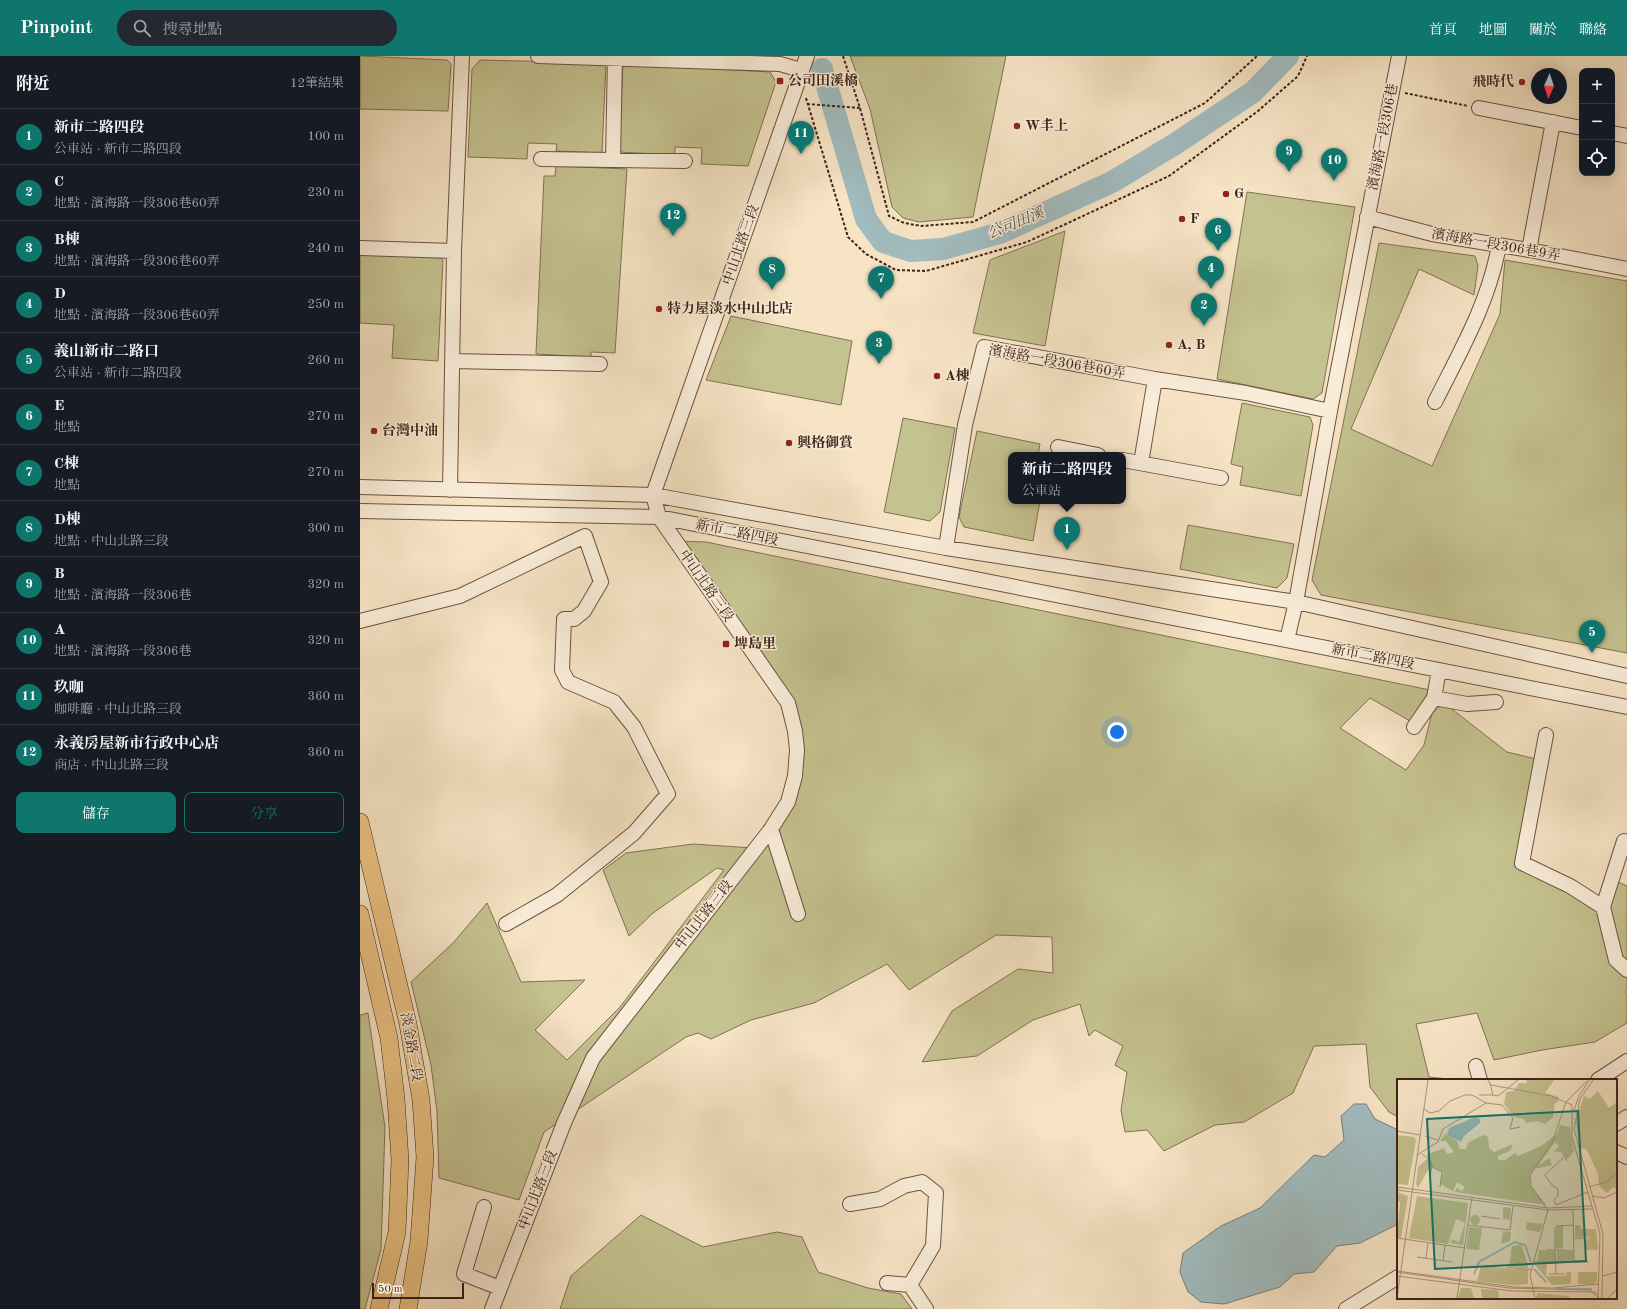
<!DOCTYPE html>
<html lang="zh-TW">
<meta charset="utf-8">
<style>
:root{--surface:#171b24;--page:#242831;--text:#f1f3f6;--muted:#9ea1a6;--line:#363941;--accent:#0f766e}
body{margin:0;font-family:"Old Standard TT","Noto Serif TC",serif;background:var(--page);color:var(--text)}
.controls{position:absolute;right:12px;top:12px;display:grid;overflow:hidden;border-radius:8px;box-shadow:0 4px 16px #0002}
.controls button{width:36px;height:36px;display:grid;place-items:center;padding:0;border:0;border-bottom:1px solid var(--line);background:var(--surface);color:var(--text);font:20px sans-serif}
.compass{position:absolute;left:1171px;top:12px;width:36px;height:36px;border-radius:50%;background:var(--surface);box-shadow:0 4px 16px #0002;rotate:183deg}
.scale{position:absolute;left:12px;bottom:10px;width:92px;box-sizing:border-box;padding-left:4px;border:2px solid #3f2217;border-top:0;font-size:11px;line-height:14px;white-space:nowrap;color:#3f2217;-webkit-text-stroke:3px #f9edd9;paint-order:stroke}
.you{position:absolute;left:757px;top:676px;width:14px;height:14px;margin:-10px;border:3px solid #fff;border-radius:50%;background:#1a73e8;box-shadow:0 0 0 6px #1a73e833}
.badge{display:grid;place-items:center;width:26px;height:26px;border-radius:50%;background:var(--accent);color:#fff;font-size:13px;font-weight:700}
.pin{position:absolute;translate:-50% -33px;filter:drop-shadow(0 1px 2px #0008)}
.pin::after{content:'';position:absolute;top:21px;width:14px;height:12px;background:inherit;clip-path:polygon(0 0,100% 0,50% 100%)}
.popup{position:absolute;left:648px;top:396px;width:118px;height:52px;box-sizing:border-box;display:grid;place-content:center;border-radius:8px;background:var(--surface);filter:drop-shadow(0 1px 3px #0005);font-size:13px;white-space:nowrap;color:var(--muted)}
.popup b{font-size:15px;color:var(--text)}
.popup::after{content:'';position:absolute;left:50%;top:100%;margin-left:-8px;border:8px solid transparent;border-top-color:var(--surface)}
.list{margin:0;padding:0;list-style:none}
h2{display:flex;justify-content:space-between;align-items:center;height:52px;margin:0;padding:0 16px;font-size:17px}
h2 small{font-size:13px;font-weight:400;color:var(--muted)}
.list li{display:grid;grid-template-columns:26px 1fr auto;gap:12px;align-items:center;box-sizing:border-box;height:56px;padding:0 16px;border-top:1px solid var(--line)}
.list b{display:block;font-size:15px;white-space:nowrap}
.list p{margin:0;font-size:13px;white-space:nowrap;color:var(--muted)}
.list em{font-size:13px;font-style:normal;color:var(--muted)}
.actions{display:flex;gap:8px;padding:12px 16px}
.actions a{flex:1;padding:9px 0;border:1px solid var(--accent);border-radius:8px;text-align:center;font-size:14px;color:var(--accent)}
.actions .main{background:var(--accent);color:#fff}
.icon{flex:none;width:22px;height:22px;fill:none;stroke:currentColor;stroke-width:2;stroke-linecap:round;stroke-linejoin:round}
.map{position:relative;flex:none;width:1267px;height:1253px;overflow:hidden}
header{display:flex;align-items:center;gap:24px;box-sizing:border-box;height:56px;padding:0 20px;background:var(--accent);color:#fff}
header strong{font-size:19px}
nav{display:flex;gap:22px;margin-inline-start:auto;font-size:14px}
.search{width:280px;height:36px;background:var(--page);display:flex;align-items:center;gap:10px;box-sizing:border-box;padding:0 14px;border-radius:22px;color:var(--muted);font-size:15px}
main{display:flex}
aside{flex:1;background:var(--surface)}
.map>svg:first-child{display:block}
.green{fill:#c4c28f;stroke:#827253}
.water{fill:#a1bcbf;stroke:#7a7e7c}
.lines{fill:none;stroke-linecap:round;stroke-linejoin:round}
.river{stroke:#a1bcbf;stroke-width:22}
.minor-casing{stroke:#6d5242;stroke-width:16}
.major-casing{stroke:#3f2217;stroke-width:18}
.path{stroke:#3f2217;stroke-width:2;stroke-dasharray:3 2;stroke-linecap:butt}
.minor{stroke:#f9edd9;stroke-width:14}
.major{stroke:#ebc282;stroke-width:17}
.poi-dot{fill:#8f2418;stroke:#f9edd9;stroke-width:1.5}
.labels{text-anchor:middle;dominant-baseline:central;stroke-width:3;stroke-linejoin:round;paint-order:stroke}
.poi-label{font-size:14px;font-weight:bold;fill:#3f2217;stroke:#f9edd9;text-anchor:start}
.street-label{font-size:14px;fill:#3f2217;stroke:#f9edd9}
.water-label{font-size:15px;font-style:italic;fill:#5c5049;stroke:#f9edd9}
.inset-river{fill:none;stroke:#a1bcbf;stroke-width:2}
.inset-road{fill:none;stroke:#ad967f;stroke-width:1}
.view{fill:#0f766e;fill-opacity:0.15;stroke:#0f766e;stroke-width:2}
.inset-edge{fill:none;stroke:#3f2217;stroke-width:2}
</style>
<header>
<strong>Pinpoint</strong>
<div class="search"><svg class="icon" aria-label="search" viewBox="0 0 24 24"><circle cx="10" cy="10" r="6"/><path d="M15 15l6 6"/></svg>搜尋地點</div>
<nav><a>首頁</a><a>地圖</a><a>關於</a><a>聯絡</a></nav>
</header>
<main>
<aside>
<h2>附近<small>12筆結果</small></h2>
<ul class="list">
<li><span class="badge">1</span><div><b>新市二路四段</b><p>公車站 · 新市二路四段</p></div><em>100 m</em></li>
<li><span class="badge">2</span><div><b>C</b><p>地點 · 濱海路一段306巷60弄</p></div><em>230 m</em></li>
<li><span class="badge">3</span><div><b>B棟</b><p>地點 · 濱海路一段306巷60弄</p></div><em>240 m</em></li>
<li><span class="badge">4</span><div><b>D</b><p>地點 · 濱海路一段306巷60弄</p></div><em>250 m</em></li>
<li><span class="badge">5</span><div><b>義山新市二路口</b><p>公車站 · 新市二路四段</p></div><em>260 m</em></li>
<li><span class="badge">6</span><div><b>E</b><p>地點</p></div><em>270 m</em></li>
<li><span class="badge">7</span><div><b>C棟</b><p>地點</p></div><em>270 m</em></li>
<li><span class="badge">8</span><div><b>D棟</b><p>地點 · 中山北路三段</p></div><em>300 m</em></li>
<li><span class="badge">9</span><div><b>B</b><p>地點 · 濱海路一段306巷</p></div><em>320 m</em></li>
<li><span class="badge">10</span><div><b>A</b><p>地點 · 濱海路一段306巷</p></div><em>320 m</em></li>
<li><span class="badge">11</span><div><b>玖咖</b><p>咖啡廳 · 中山北路三段</p></div><em>360 m</em></li>
<li><span class="badge">12</span><div><b>永義房屋新市行政中心店</b><p>商店 · 中山北路三段</p></div><em>360 m</em></li>
</ul>
<div class="actions"><a class="main">儲存</a><a>分享</a></div>
</aside>
<div class="map">
<svg width="1267" height="1253" viewBox="0 0 1267 1253">
<rect width="100%" height="100%" fill="#f6e4c5"/>
<filter id="stains"><feTurbulence type="fractalNoise" baseFrequency=".005" numOctaves="4"/><feColorMatrix values="0 0 0 0 .2 0 0 0 0 .09 0 0 0 0 .02 0 0 0 .5 -.17"/></filter>
<radialGradient id="worn" r=".72"><stop offset=".6" stop-color="#630" stop-opacity="0"/><stop offset="1" stop-color="#630" stop-opacity=".3"/></radialGradient>
<!-- green -->
<path class="green" d="M0,0L87,4L91,8L88,55L0,53Z
M490,0H646L613,161L559,166L543,162L532,151L510,53Z
M120,4L246,7L242,97L196,95L197,88L168,87L167,103L108,101L112,13Z
M263,8L410,16L416,26L388,110L341,108L342,92L315,91V99L259,96Z
M196,110L267,113L255,297L231,296V301L176,298L184,120H195Z
M887,136L995,151L962,337L953,343L857,323Z
M705,175L685,290L613,277L630,204Z
M1019,187L1115,200L1118,210L1114,239L1059,213L991,373L1072,410L1140,258L1145,204L1267,225V597L961,539L952,524Z
M0,195L76,198L83,204L78,305L32,302L34,269L0,267Z
M371,260L492,285L481,349L346,324Z
M882,347L950,361L953,369L941,440L880,429L883,411L871,408Z
M543,362L595,372L580,456L570,465L524,456Z
M617,375L680,388L678,399H651V445H680L673,485L604,471L599,461Z
M828,469L934,488L927,522L917,532L820,513Z
M312,485L346,486L1070,634L1050,665L1010,642L980,672L1046,714L1064,689L1072,657L1084,647L1147,696L1184,705L1156,807L1236,849L1258,826L1267,830V934L1265,936L1267,938V967L1235,986L1182,994L1134,1004L1117,957L1056,968L1069,1021L1098,1024H1038V1061L1029,1056L1010,1031L1006,988L954,990L933,1037L884,1066L855,1069L804,1095L787,1074L765,1076L761,1054L767,1016L755,1009L763,990L735,974L729,980L720,948L673,964L617,1000L562,1006L592,955L658,913L693,917L692,881L636,879L549,934L527,908L454,947L391,964L351,983L338,977L326,981L184,1076L159,1144L79,1122L77,1055L71,1009L51,926L93,887L127,847L161,926L225,924L175,974L207,1004L260,951L364,814L357,812L293,857L269,880L243,814L266,797L333,788L393,792L428,735L436,685L426,647Z
M8,957L25,1071L21,1193L5,1253H0V959Z
M281,1159L343,1191L417,1176L442,1181L458,1216L508,1232L541,1238L552,1253H200L211,1220Z"/>
<!-- water -->
<path class="water" d="M994,1048H1006L1015,1063L1038,1074V1168L1000,1187L977,1190L954,1216L934,1218L920,1231L864,1248L841,1246L828,1236L820,1216L823,1197L861,1170L900,1152L954,1099L965,1101L984,1084L981,1060Z"/>
<g class="lines">
<!-- river -->
<path class="river" d="M462,13L506,163L523,186L551,195L583,193L640,177L752,126L815,88L893,36L928,0"/>
<!-- minor casing -->
<g class="minor-casing">
<path id="minor" d="M178,0L420,8L441,14
M1119,52L1222,72
M1252,77L1267,80
M181,103L325,105
M253,104L255,0
M1007,161L1072,178L1169,194L1267,213
M0,192L94,195
M1169,194L1193,66
M93,305L240,308
M1075,346C1101,294 1129,246 1139,189
M698,391L738,399
M763,404L861,422
M781,407L795,323
M0,431L293,439L586,492L936,546L1267,620
M90,434L94,195L102,0
M0,455L299,461L1267,651
M586,492L605,369L624,291L795,323L886,337L970,355
M0,565L100,540L225,480L241,526L224,555L214,563H204L202,614L208,626L254,646L274,671L308,738L274,777L197,839L146,868
M927,584L936,546L970,355L1039,0
M1079,614L1074,642L1107,648L1136,646
M1054,671L1074,642
M1186,679L1162,807L1210,830L1243,851
M411,773L438,858
M1264,785L1243,851L1256,904L1267,914
M1116,1010L1120,1024
M1238,1024L1267,1005
M1256,1068L1267,1061
M1256,1096L1267,1101
M490,1148L520,1143L544,1130L562,1126L576,1137L573,1190L550,1229L566,1253
M124,1151L104,1218L140,1232
M527,1227L550,1229
M132,1253L204,1067L233,1002L411,773L428,746L435,720L437,694L435,675L428,647L299,461L293,439L447,0
M986,1253L1038,1221"/>
</g>
<!-- major casing -->
<g class="major-casing">
<path id="major" d="M0,766L48,968L61,1044L65,1101L59,1185L48,1253
M0,858L29,982L36,1043L40,1104L37,1176L19,1253"/>
</g>
<!-- path -->
<path class="path" d="M483,0L500,52L529,160L544,167L561,170L613,166L845,47L897,0
M1045,37L1108,50
M446,42L488,181L506,198L536,214L566,215L667,186L809,120L898,55L938,20L947,0
M447,48L500,52"/>
<!-- minor -->
<use href="#minor" class="minor"/>
<!-- major -->
<use href="#major" class="major"/>
</g>
<!-- markers -->
<g class="poi-dot">
<rect x="416" y="21" width="8" height="8" rx="2"/>
<circle cx="1162" cy="26" r="4"/>
<circle cx="657" cy="70" r="4"/>
<circle cx="866" cy="138" r="4"/>
<circle cx="822" cy="163" r="4"/>
<circle cx="299" cy="253" r="4"/>
<circle cx="809" cy="289" r="4"/>
<circle cx="577" cy="320" r="4"/>
<circle cx="14" cy="375" r="4"/>
<circle cx="429" cy="387" r="4"/>
<rect x="362" y="584" width="8" height="8" rx="2"/>
</g>
<g class="labels">
<!-- poi labels -->
<g class="poi-label">
<text x="428" y="25">公司田溪橋</text>
<text x="1154" y="26" text-anchor="end">飛時代</text>
<text x="665" y="70">W丰上</text>
<text x="874" y="138">G</text>
<text x="830" y="163">F</text>
<text x="307" y="253">特力屋淡水中山北店</text>
<text x="817" y="289">A, B</text>
<text x="585" y="320">A棟</text>
<text x="22" y="375">台灣中油</text>
<text x="437" y="387">興格御賞</text>
<text x="374" y="588">埤島里</text>
</g>
<!-- street labels -->
<g class="street-label">
<text transform="translate(1023 81) rotate(-79)">濱海路一段306巷</text>
<text transform="translate(381 189) rotate(-71)">中山北路三段</text>
<text transform="translate(1136 189) rotate(10)">濱海路一段306巷9弄</text>
<text transform="translate(697 306) rotate(10)">濱海路一段306巷60弄</text>
<text transform="translate(377 477) rotate(11)">新市二路四段</text>
<text transform="translate(346 530) rotate(55)">中山北路三段</text>
<text transform="translate(1013 601) rotate(11)">新市二路四段</text>
<text transform="translate(344 859) rotate(-52)">中山北路三段</text>
<text transform="translate(51 991) rotate(80)">淡金路二段</text>
<text transform="translate(178 1134) rotate(-69)">中山北路三段</text>
</g>
<!-- water labels -->
<g class="water-label">
<text transform="translate(656 168) rotate(-22)">公司田溪</text>
</g>
</g>
<!-- overview -->
<g transform="translate(1037 1023)">
<rect width="220" height="220" fill="#f6e4c5"/>
<path d="M130,1H157L148,14L162,18L160,24H158L156,38L148,45L141,42L129,44L127,40L117,38L107,25L109,13L117,12L122,4H129ZM201,12L212,29L220,23V110L216,108L210,114L202,107L201,95L190,71L182,68L180,54L179,40L187,17L193,20ZM163,46L173,48L177,72L169,82L164,73H157L162,67L158,63L141,87L152,79L155,86L137,90L133,97L134,107L149,126L58,113L60,109L65,112L68,108L60,103L56,112L43,105L46,93L36,88L31,91L21,109L19,105L21,88L32,78L29,76L47,69L50,75L57,73L49,62H43L48,55L60,62L63,70H69L71,64L86,56L91,58L92,69L97,73L116,65L113,72L101,77V81H108L118,74L121,77L144,67L160,55ZM0,56L17,58L19,61L11,106L0,105ZM0,113L11,117L4,159L0,158L3,123L0,122ZM20,117L71,124L66,166L54,164L55,160L62,163L68,144L59,140L51,165L12,159ZM106,128L114,129L113,141L106,140ZM73 141a5 5 0 1 1 10 0a5 5 0 1 1-10 0ZM130,143L146,145L143,153L129,151ZM178,146H183L184,150H199L201,171H189V161L192,160V157L178,158ZM166,147V169L157,170V148ZM72,148L85,149L82,171L69,170ZM106,152L114,153L113,162L104,165ZM123,166L125,167L132,190L112,187L115,167ZM142,171L158,172V183H140ZM169,171H176V181L160,183V172ZM150,185L149,197H169L170,193H174V205L155,206L138,186ZM84,187L131,191V205L115,206L80,202ZM181,193H200V202L196,205H181ZM64,209H74L77,219H61ZM84,210L101,211L102,219H85ZM141,214L172,217V219H139Z" fill="#c4c28f"/>
<path d="M78,38L83,40V44L67,57L64,63L50,56L52,49Z" fill="#a1bcbf"/>
<path class="inset-river" d="M137,190L149,203M77,195L82,183L118,163L128,166L134,183M160,210H195"/>
<path class="inset-road" d="M91,1L94,6L154,17L175,26V58L203,155L201,219M196,1L183,20L177,50L206,155L205,219M93,5L96,16L101,17L121,1M82,16H96M27,30L33,34L42,32L53,22L68,16H75L89,24L105,26L116,39L113,50L123,48M177,31L182,17L192,1M0,52L23,56M28,57L41,61M25,75L34,82L35,88L33,96M20,76L41,63L46,50L89,24M166,79L148,96L155,106L161,110V116L157,121L159,126L191,113M35,88L45,93L43,108M0,108L151,129L195,127M192,108L209,103L220,95M0,111L151,131L195,130M195,117L207,119L220,113M176,131L177,183M84,137L103,140M71,146L113,151L116,127M159,147L176,146M0,159L68,169M177,159H191M150,171H167M158,171L159,195M20,178L55,183M29,179L31,164M46,182L48,166M136,183H192M110,188L134,191M0,192L117,208L154,209M0,193L112,209L192,211L202,219M152,195H168M0,197L115,212L198,213L201,216M206,197L220,193M156,209L201,205M0,219L31,1M60,219L75,118M138,219L133,196L151,131L134,107L133,96L155,64L169,23L190,2M211,219L220,210"/>
<path class="view" d="M181,32L189,182L38,190L30,40Z"/>
<rect width="220" height="220" class="inset-edge"/>
</g>
<rect width="100%" height="100%" filter="url(#stains)"/>
<rect width="100%" height="100%" fill="url(#worn)"/>
</svg>
<div class="controls">
<button>+</button>
<button>−</button>
<button><svg class="icon" aria-label="locate" viewBox="0 0 24 24"><circle cx="12" cy="12" r="6"/><path d="M12 2v4M12 18v4M2 12h4M18 12h4"/></svg></button>
</div>
<svg class="compass" viewBox="-18 -18 36 36"><path d="M0-13l5 13h-10z" fill="#e53935"/><path d="M0 13l5-13h-10z" fill="#9ea1a6"/></svg>
<div class="scale">50 m</div>
<div class="you"></div>
<div class="pin badge" style="left:707px;top:494px">1</div>
<div class="popup"><b>新市二路四段</b>公車站</div>
<div class="pin badge" style="left:844px;top:270px">2</div>
<div class="pin badge" style="left:519px;top:308px">3</div>
<div class="pin badge" style="left:851px;top:233px">4</div>
<div class="pin badge" style="left:1232px;top:597px">5</div>
<div class="pin badge" style="left:858px;top:195px">6</div>
<div class="pin badge" style="left:521px;top:243px">7</div>
<div class="pin badge" style="left:412px;top:234px">8</div>
<div class="pin badge" style="left:929px;top:116px">9</div>
<div class="pin badge" style="left:974px;top:125px">10</div>
<div class="pin badge" style="left:441px;top:98px">11</div>
<div class="pin badge" style="left:313px;top:180px">12</div>
</div>
</main>
